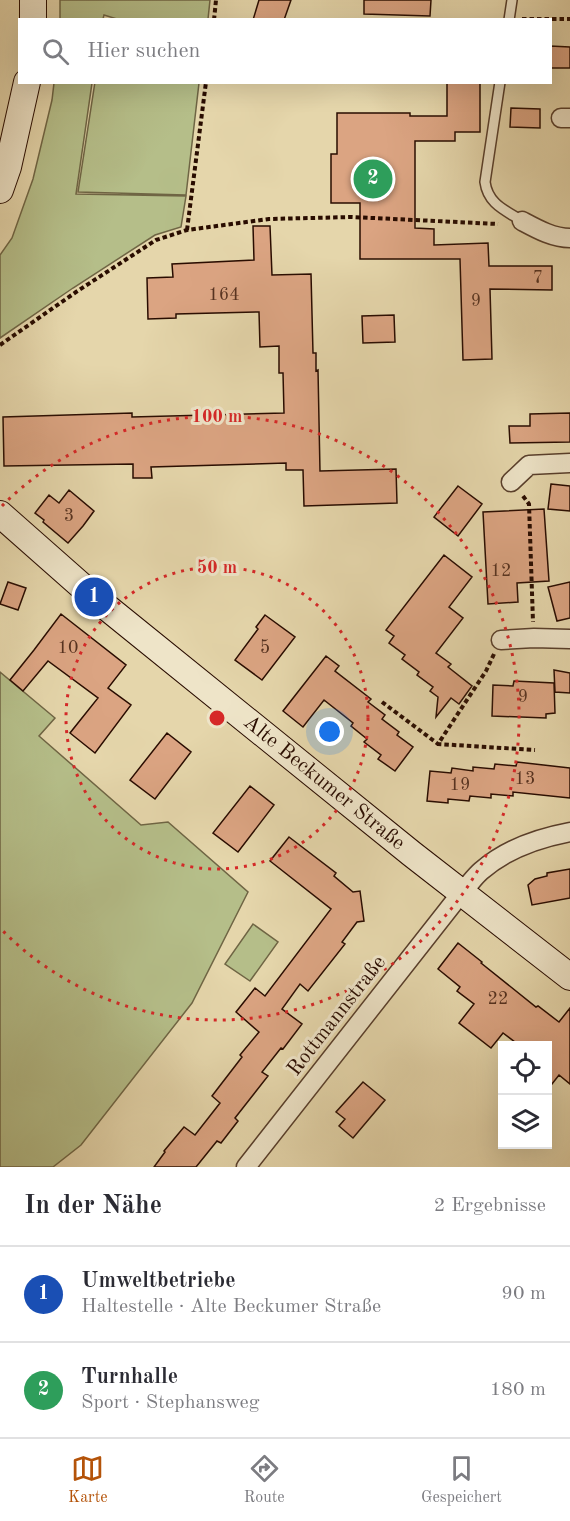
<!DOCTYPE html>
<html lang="de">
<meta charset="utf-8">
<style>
:root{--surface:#fff;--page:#f2f2f3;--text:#2b2b33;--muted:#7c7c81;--line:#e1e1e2;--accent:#b45309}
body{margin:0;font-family:"Old Standard TT",serif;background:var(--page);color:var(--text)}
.controls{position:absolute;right:18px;bottom:18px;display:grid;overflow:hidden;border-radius:0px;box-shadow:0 6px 24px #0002}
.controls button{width:54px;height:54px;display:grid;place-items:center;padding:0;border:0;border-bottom:2px solid var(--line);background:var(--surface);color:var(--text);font:30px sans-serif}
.you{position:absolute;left:330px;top:732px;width:21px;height:21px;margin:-15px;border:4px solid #fff;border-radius:50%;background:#1a73e8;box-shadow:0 0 0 9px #1a73e833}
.badge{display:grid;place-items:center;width:39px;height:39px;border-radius:50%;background:var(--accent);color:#fff;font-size:20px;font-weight:700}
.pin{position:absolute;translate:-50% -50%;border:3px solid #fff;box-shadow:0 2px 6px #0006}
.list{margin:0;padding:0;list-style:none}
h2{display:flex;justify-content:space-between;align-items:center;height:78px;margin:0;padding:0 24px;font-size:26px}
h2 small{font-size:20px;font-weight:400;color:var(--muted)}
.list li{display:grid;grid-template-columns:39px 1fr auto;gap:18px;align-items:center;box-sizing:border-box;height:96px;padding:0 24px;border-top:2px solid var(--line)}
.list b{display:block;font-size:22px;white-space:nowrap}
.list p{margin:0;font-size:20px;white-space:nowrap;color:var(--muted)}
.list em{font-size:20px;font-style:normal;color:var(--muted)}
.icon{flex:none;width:33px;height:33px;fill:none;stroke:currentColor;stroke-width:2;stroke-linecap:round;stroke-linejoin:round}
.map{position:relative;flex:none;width:570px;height:1167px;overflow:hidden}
.search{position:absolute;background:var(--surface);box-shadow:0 6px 24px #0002;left:18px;right:18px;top:18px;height:66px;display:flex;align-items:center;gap:15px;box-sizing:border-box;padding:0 21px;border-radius:0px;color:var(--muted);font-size:22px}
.sheet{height:270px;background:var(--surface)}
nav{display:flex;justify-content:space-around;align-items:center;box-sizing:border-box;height:84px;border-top:2px solid var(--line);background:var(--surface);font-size:16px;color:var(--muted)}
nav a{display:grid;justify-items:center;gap:3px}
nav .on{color:var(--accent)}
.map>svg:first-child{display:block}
.green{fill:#b5be89;stroke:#6f6544;stroke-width:1.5}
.building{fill:#dba482;stroke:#290c00;stroke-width:1.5}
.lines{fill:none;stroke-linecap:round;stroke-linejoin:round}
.lane-casing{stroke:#583e2b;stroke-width:12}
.street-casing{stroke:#583e2b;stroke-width:21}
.secondary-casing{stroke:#290c00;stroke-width:28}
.path{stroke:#290c00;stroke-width:4;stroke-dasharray:4.5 3;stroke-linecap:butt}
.lane{stroke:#eee4c8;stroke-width:9}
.street{stroke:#eee4c8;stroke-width:18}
.secondary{stroke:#eee4c8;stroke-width:26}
.ring{fill:none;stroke:#d62828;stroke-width:3;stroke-dasharray:3 6}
.labels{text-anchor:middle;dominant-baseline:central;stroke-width:6;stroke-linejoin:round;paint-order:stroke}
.number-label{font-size:18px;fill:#563220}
.street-label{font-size:21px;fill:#290c00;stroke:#eee4c8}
.centre{fill:#d62828;stroke:#eee4c8;stroke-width:3}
.ring-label{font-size:18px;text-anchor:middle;font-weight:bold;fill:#d62828;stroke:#eee4c8;stroke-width:6;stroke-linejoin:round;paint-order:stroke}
</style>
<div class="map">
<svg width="570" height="1167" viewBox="0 0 570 1167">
<rect width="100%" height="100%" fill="#e5d6ab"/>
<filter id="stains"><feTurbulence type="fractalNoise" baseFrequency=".00333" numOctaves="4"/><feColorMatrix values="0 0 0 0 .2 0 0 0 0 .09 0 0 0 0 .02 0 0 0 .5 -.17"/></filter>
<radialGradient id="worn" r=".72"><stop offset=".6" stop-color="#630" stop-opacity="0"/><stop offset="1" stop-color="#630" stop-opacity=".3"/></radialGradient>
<!-- green -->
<path class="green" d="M60,0H210L208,19L120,20L104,15L103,19L60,20Z
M95,82L199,83L186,195L78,192Z
M54,83H92L76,194L186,196L181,227L155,235L73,288L0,338V255L12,238L33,179L52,100Z
M0,672L55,718L39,736L141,825L168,822L248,892L192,1003L81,1145L53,1167H0Z
M253,924L278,942L250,981L225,964Z"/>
<!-- building -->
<path class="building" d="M259,0H291L284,20H253Z
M364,0H431L430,16L364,14Z
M550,46L570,47V68H550Z
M447,82H480V132H455V141H415V228L434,229V245L488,243L489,266H552V290L490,289L492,359L463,360L460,259H360V203H331V154H337V113H410V116H447Z
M511,108L540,109V128L510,127Z
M253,226H270L272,275L311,274L313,353H316V371L318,370L320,471L396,469L397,503L304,506L303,470H286V463L151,467L152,478H133V464L4,466L3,417L132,413V417L284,413L283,373H279V346L260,347L259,312L176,314V318L148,319L147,278L173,277L172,264L254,260Z
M394,315L395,342L363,343L362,316Z
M570,413V442L510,443L509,426H530V414Z
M551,484L570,486V511L548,509Z
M458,486L482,504L458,536L434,517Z
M69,490L94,511L83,526L68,543L43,522L44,520L35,513L49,495L59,503Z
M544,509L549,581L517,583L518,602L488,604L483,512Z
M444,555L472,577L449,607L463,618L436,653L451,664L448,667L472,686L459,704L451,698L436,717L438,697L430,691L433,687L417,675L419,672L402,659L405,655L389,643L394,636L386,630Z
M8,582L26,588L18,610L0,604Z
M570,582V618L557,621L548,587Z
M61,614L126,665L108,688L131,705L95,753L70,733L98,698L48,661L23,691L10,680L34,650Z
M265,615L295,637L262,680L235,660L258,629L256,627Z
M326,656L339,666L335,671L371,699L368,702L385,715L382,719L399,732L397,735L413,747L395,771L378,759L381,755L364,742L367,739L351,726L353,723L324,700L303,727L283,711Z
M554,670L570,673V693L555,692Z
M514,681L554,683L555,713L546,714V718L492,716L493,685L513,686Z
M167,733L191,752L155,799L130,780Z
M517,762L570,768V798L513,792V796L491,794V798L470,796L469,801L448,799V803L427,801L430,771L451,773L452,768L473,771V767L494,769L495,764L516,766Z
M250,786L274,805L238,852L213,833Z
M289,837L336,873L334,876L353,892L360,891L364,921L357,922L342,942L345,944L308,991L300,984L282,1009L302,1024L283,1049L281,1048L262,1072L268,1076L235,1118L238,1121L221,1143L217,1141L196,1167H154L165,1152L164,1151L184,1127L195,1135L220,1103L212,1096L242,1057L240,1055L259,1032L236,1012L255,988L265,996L331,909L270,861Z
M570,869V898L532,905L528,885L535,879L547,876V873Z
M458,943L482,962L481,963L536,1007L538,1006L559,1022L570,1008V1084L559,1075L548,1089V1046L519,1045L503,1033L491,1048L459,1023L474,1004L457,991L460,987L438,969Z
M363,1082L385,1100L353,1138L339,1126L345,1119L336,1112Z"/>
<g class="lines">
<!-- lane casing -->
<g class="lane-casing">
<path id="lane" d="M509,20L512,0
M500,82L485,182C488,204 505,210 522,221"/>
</g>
<!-- street casing -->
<g class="street-casing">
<path id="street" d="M561,118H570
M522,221C537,229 553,238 570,238
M511,482L529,465L570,463
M501,640L534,638L570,639
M246,1167L462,892C469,885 474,877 481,871C506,849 538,838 570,832"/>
</g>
<!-- secondary casing -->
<g class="secondary-casing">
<path id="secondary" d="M33,0V20
M0,190L8,167L27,82
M0,514L94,597L412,854L570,977"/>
</g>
<!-- path -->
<path class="path" d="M522,19H570
M214,20L216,0
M187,230L206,82
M0,345L76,292L156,240L187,230L269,219L352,217L498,224
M523,496L529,504L533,622
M494,654L486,671L438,744L535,750
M382,702L438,744"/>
<!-- lane -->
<use href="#lane" class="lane"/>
<!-- street -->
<use href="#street" class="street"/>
<!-- secondary -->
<use href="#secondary" class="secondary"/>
</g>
<!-- distance rings -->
<g class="ring">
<circle cx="217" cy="718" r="151"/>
<path d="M2 506A302 302 0 1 1 2 930"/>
</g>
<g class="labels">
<!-- number labels -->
<g class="number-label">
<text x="538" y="278">7</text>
<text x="224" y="295">164</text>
<text x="476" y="301">9</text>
<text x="69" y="516">3</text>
<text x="501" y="571">12</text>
<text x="68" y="648">10</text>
<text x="265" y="648">5</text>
<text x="523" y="697">9</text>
<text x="525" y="779">13</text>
<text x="460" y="785">19</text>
<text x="498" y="999">22</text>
</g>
<!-- street labels -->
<g class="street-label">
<text transform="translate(324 783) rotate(39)">Alte Beckumer Straße</text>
<text transform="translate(337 1016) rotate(-52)">Rottmannstraße</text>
</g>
</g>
<circle cx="217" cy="718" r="9" class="centre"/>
<g class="ring-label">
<text x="217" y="422">100 m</text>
<text x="217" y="573">50 m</text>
</g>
<rect width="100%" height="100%" filter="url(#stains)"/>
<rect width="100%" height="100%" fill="url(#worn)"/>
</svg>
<div class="controls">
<button><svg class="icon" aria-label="locate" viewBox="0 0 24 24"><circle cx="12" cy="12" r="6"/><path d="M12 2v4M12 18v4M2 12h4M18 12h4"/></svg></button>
<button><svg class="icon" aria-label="layers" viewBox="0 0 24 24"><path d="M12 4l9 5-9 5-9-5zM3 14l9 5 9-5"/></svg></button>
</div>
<div class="you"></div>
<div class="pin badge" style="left:94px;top:597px;background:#1a4fb4">1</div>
<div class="pin badge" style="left:373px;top:179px;background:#2e9e5b">2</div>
<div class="search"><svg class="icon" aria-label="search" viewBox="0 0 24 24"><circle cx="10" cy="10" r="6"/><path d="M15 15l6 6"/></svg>Hier suchen</div>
</div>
<section class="sheet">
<h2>In der Nähe<small>2 Ergebnisse</small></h2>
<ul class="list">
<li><span class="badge" style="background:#1a4fb4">1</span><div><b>Umweltbetriebe</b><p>Haltestelle · Alte Beckumer Straße</p></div><em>90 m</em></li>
<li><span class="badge" style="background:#2e9e5b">2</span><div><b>Turnhalle</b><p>Sport · Stephansweg</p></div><em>180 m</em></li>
</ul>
</section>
<nav>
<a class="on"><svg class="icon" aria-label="map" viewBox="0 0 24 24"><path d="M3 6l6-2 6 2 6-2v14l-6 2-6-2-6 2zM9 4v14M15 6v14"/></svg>Karte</a>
<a><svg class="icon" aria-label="directions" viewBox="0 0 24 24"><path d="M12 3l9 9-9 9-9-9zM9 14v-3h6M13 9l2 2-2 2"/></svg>Route</a>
<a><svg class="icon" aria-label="saved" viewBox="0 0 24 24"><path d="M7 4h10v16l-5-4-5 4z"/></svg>Gespeichert</a>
</nav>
